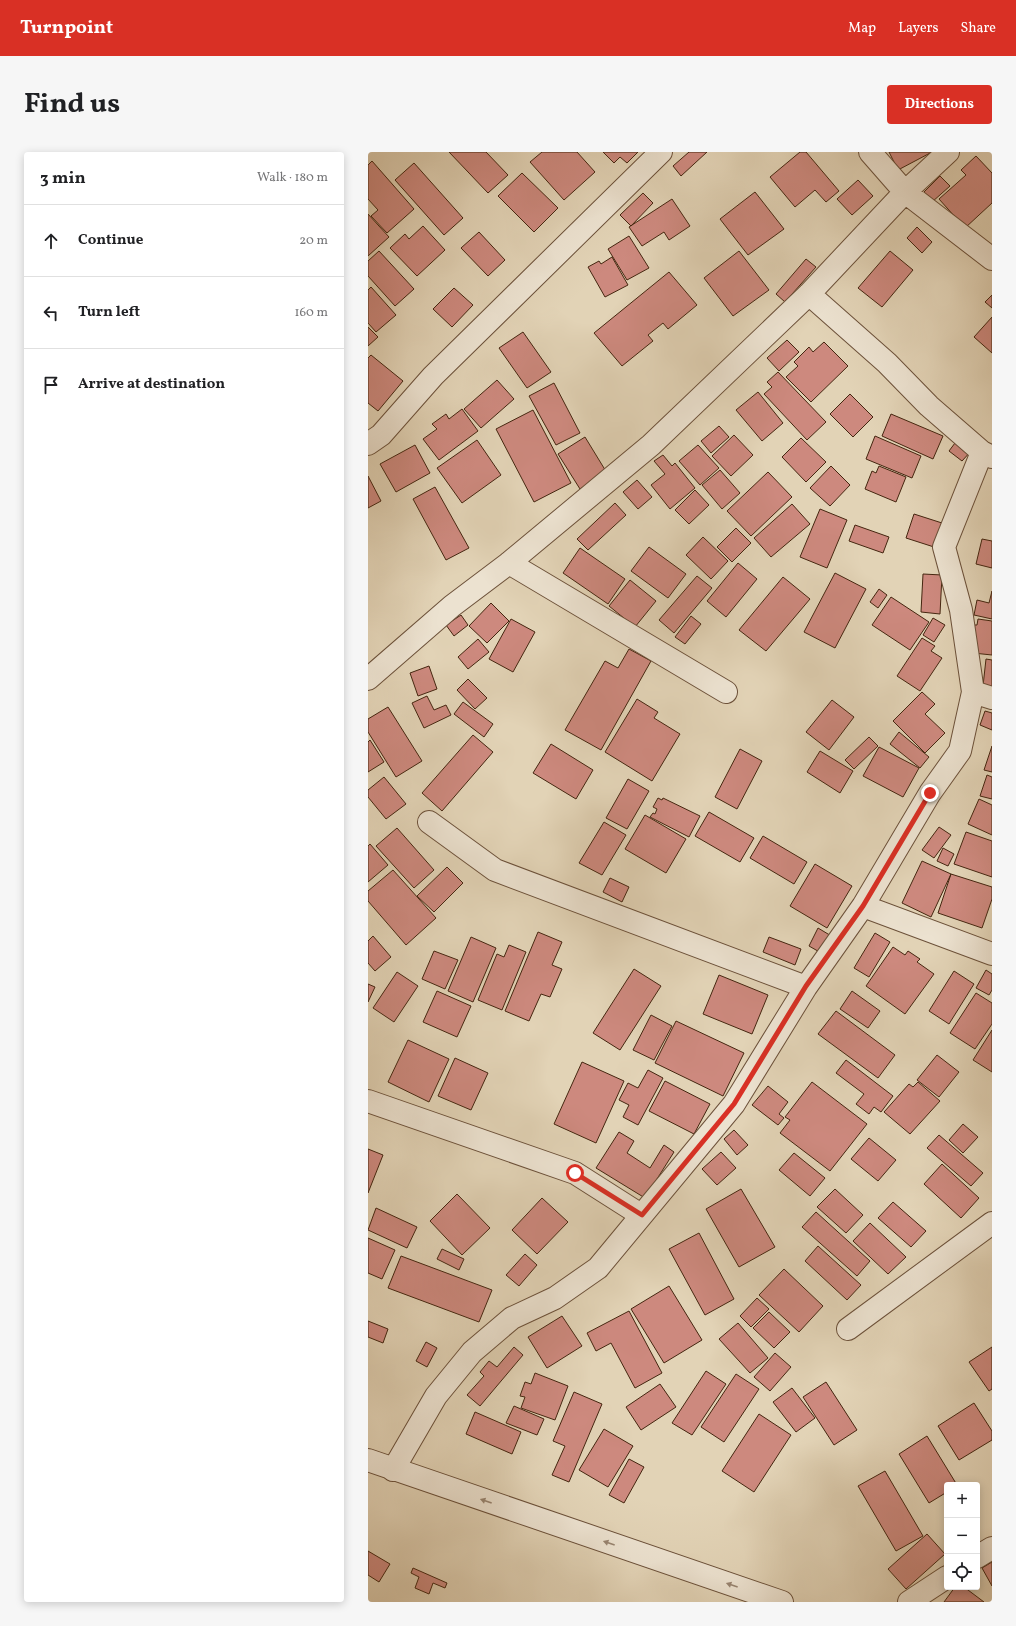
<!DOCTYPE html>
<meta charset="utf-8">
<style>
:root{--surface:#fff;--page:#f6f6f6;--text:#202124;--muted:#757577;--line:#e0e0e0;--accent:#d93025}
body{margin:0;font-family:Vollkorn,serif;background:var(--page);color:var(--text)}
.controls{position:absolute;right:12px;bottom:12px;display:grid;overflow:hidden;border-radius:4px;box-shadow:0 2px 10px #0003}
.controls button{width:36px;height:36px;display:grid;place-items:center;padding:0;border:0;border-bottom:1px solid var(--line);background:var(--surface);color:var(--text);font:20px sans-serif}
.stop{position:absolute;width:12px;height:12px;margin:-9px;border:3px solid #d93025;border-radius:50%;background:#fff}
.stop.end{background:#d93025;border-color:#fff;box-shadow:0 1px 4px #0008}
.list{margin:0;padding:0;list-style:none}
h2{display:flex;justify-content:space-between;align-items:center;height:52px;margin:0;padding:0 16px;font-size:17px}
h2 small{font-size:13px;font-weight:400;color:var(--muted)}
.list li{display:grid;grid-template-columns:26px 1fr auto;gap:12px;align-items:center;box-sizing:border-box;height:72px;padding:0 16px;border-top:1px solid var(--line)}
.list b{display:block;font-size:15px;white-space:nowrap}
.list em{font-size:13px;font-style:normal;color:var(--muted)}
.icon{flex:none;width:22px;height:22px;fill:none;stroke:currentColor;stroke-width:2;stroke-linecap:round;stroke-linejoin:round}
.map{position:relative;flex:none;width:624px;height:1450px;overflow:hidden;border-radius:4px}
header{display:flex;align-items:center;gap:24px;box-sizing:border-box;height:56px;padding:0 20px;background:var(--accent);color:#fff}
header strong{font-size:19px}
nav{display:flex;gap:22px;margin-inline-start:auto;font-size:14px}
.intro{display:flex;align-items:center;justify-content:space-between;box-sizing:border-box;height:96px;padding:0 24px}
h1{margin:0;font-size:28px}
.button{padding:10px 18px;border-radius:4px;background:var(--accent);color:#fff;font-size:14px;font-weight:700}
main{display:flex;gap:24px;padding:0 24px}
aside{flex:1;background:var(--surface);border-radius:4px;box-shadow:0 2px 10px #0003}
.map>svg:first-child{display:block}
.building{fill:#cd897e;stroke:#452610}
.lines{fill:none;stroke-linecap:round;stroke-linejoin:round}
.minor-casing{stroke:#6c513a;stroke-width:24}
.tertiary-casing{stroke:#6c513a;stroke-width:24}
.minor{stroke:#ece2d0;stroke-width:22}
.tertiary{stroke:#ece2d0;stroke-width:22}
.oneway{fill:#988470}
.route{stroke:#d93025;stroke-width:5}
</style>
<header>
<strong>Turnpoint</strong>
<nav><a>Map</a><a>Layers</a><a>Share</a></nav>
</header>
<div class="intro"><h1>Find us</h1><a class="button">Directions</a></div>
<main>
<aside>
<h2>3 min<small>Walk · 180 m</small></h2>
<ul class="list">
<li><svg class="icon" aria-label="ahead" viewBox="0 0 24 24"><path d="M12 20V5M6 11l6-6 6 6"/></svg><div><b>Continue</b></div><em>20 m</em></li>
<li><svg class="icon" aria-label="left" viewBox="0 0 24 24"><path d="M17 20v-9H6M10 6l-5 5 5 5"/></svg><div><b>Turn left</b></div><em>160 m</em></li>
<li><svg class="icon" aria-label="arrive" viewBox="0 0 24 24"><path d="M6 21V4h12l-3 4 3 4H6"/></svg><div><b>Arrive at destination</b></div></li>
</ul>
</aside>
<div class="map">
<svg width="624" height="1450" viewBox="0 0 624 1450">
<rect width="100%" height="100%" fill="#e2d3b6"/>
<filter id="stains"><feTurbulence type="fractalNoise" baseFrequency=".005" numOctaves="4"/><feColorMatrix values="0 0 0 0 .2 0 0 0 0 .09 0 0 0 0 .02 0 0 0 .5 -.17"/></filter>
<radialGradient id="worn" r=".72"><stop offset=".6" stop-color="#630" stop-opacity="0"/><stop offset="1" stop-color="#630" stop-opacity=".3"/></radialGradient>
<!-- building -->
<path class="building" d="M81,0H118L140,23L120,41Z
M174,0H209L227,20L196,48L162,10Z
M235,0H270L259,11L252,5L246,11Z
M321,0H339L313,24L305,14Z
M432,0H438L471,39L458,50L447,38L427,55L402,25Z
M521,0H564L530,18Z
M608,4L624,21V51L597,76L571,47L598,23L593,18Z
M4,9L46,57L19,81L3,64L10,58L0,47V13Z
M46,11L95,66L76,83L27,28Z
M154,21L190,56L166,80L130,44Z
M572,24L582,34L564,50L556,40Z
M490,28L505,44L484,63L469,47Z
M387,40L416,77L380,103L352,67Z
M275,41L285,51L263,74L252,63Z
M304,47L322,74L301,88L296,80L274,94L261,75Z
M0,62L21,85L0,104Z
M55,74L77,98L49,124L22,96L37,82L41,87Z
M549,75L564,90L554,101L539,86Z
M111,80L137,108L120,124L93,96Z
M261,84L281,116L259,128L240,97Z
M11,99L46,137L27,154L0,124V109Z
M371,99L401,138L365,164L336,126Z
M522,99L545,118L514,155L490,136Z
M244,105L260,133L237,145L220,115L231,109L233,112Z
M438,107L448,115L417,150L408,142Z
M301,120L329,153L300,177L295,171L280,183L285,189L254,214L226,181Z
M3,135L28,163L8,180L0,171V138Z
M86,136L105,153L84,175L65,157Z
M624,143V156L617,150Z
M624,165V201L606,185Z
M0,175L10,185L0,194Z
M155,180L183,220L159,236L131,196Z
M419,188L431,200L411,219L399,206Z
M456,190L480,214L443,250L418,225L430,214L426,210L441,195L445,200Z
M3,203L35,229L10,259L0,251V206Z
M410,220L458,270L439,288L396,242L404,235L399,230Z
M129,228L146,247L113,276L96,257Z
M186,231L212,281L188,293L161,244Z
M390,240L415,271L394,289L368,258Z
M482,242L505,265L485,285L462,262Z
M94,257L110,279L71,308L55,287L69,277L64,272L78,262L81,267Z
M165,258L203,331L166,350L128,277Z
M523,262L575,284L565,307L514,284Z
M351,274L361,285L343,301L333,289Z
M366,283L385,303L363,324L344,304Z
M507,284L553,304L544,326L498,307Z
M217,285L239,321L212,337L190,302Z
M433,286L458,310L438,330L414,305Z
M590,287L604,298L594,309L581,299Z
M109,288L133,323L94,351L69,316Z
M47,293L62,321L28,340L12,312Z
M330,293L351,316L332,333L311,309Z
M295,303L304,314L307,311L327,336L302,357L283,333L297,322L286,309Z
M463,314L482,333L462,354L442,336Z
M511,314L538,325L528,350L497,337L504,319L508,321Z
M352,318L372,341L354,357L334,333Z
M400,320L424,345L383,384L359,359Z
M0,324L13,349L0,356Z
M269,328L284,345L270,357L255,340Z
M67,335L101,396L78,408L45,347Z
M327,338L341,353L321,372L307,358Z
M247,351L258,363L220,398L209,387Z
M424,352L442,372L403,405L386,386Z
M452,357L479,368L459,416L432,405Z
M546,362L574,371L566,395L538,386Z
M487,373L521,385L515,401L481,389Z
M368,376L383,391L364,410L349,395Z
M335,385L360,409L343,427L318,403Z
M614,387L624,389V416L608,412Z
M281,395L318,422L300,446L263,419Z
M212,396L257,427L240,452L195,421Z
M370,411L389,427L358,465L339,449Z
M467,421L498,437L467,496L436,480Z
M555,422L574,423L572,462L553,460Z
M329,424L344,436L306,481L291,468Z
M415,425L442,447L398,499L371,478Z
M262,428L288,449L267,475L241,454Z
M511,437L519,443L510,456L502,450Z
M624,439V467L606,463L609,448L621,451Z
M523,445L561,470L542,498L504,473Z
M123,451L141,469L119,491L101,474Z
M93,463L100,473L86,484L78,473Z
M323,464L333,472L317,492L307,485Z
M565,466L577,473L566,490L555,483Z
M143,467L167,480L145,520L121,507Z
M610,467L624,469V503L605,501L606,473H609Z
M554,486L567,494L563,499L574,506L552,539L529,524Z
M110,487L121,500L100,517L90,505Z
M261,497L283,509L233,598L197,578L237,509L250,516Z
M618,507L624,508V535L615,534Z
M61,514L69,537L50,544L42,521Z
M100,527L119,546L107,557L89,538Z
M554,540L567,552L557,562L577,581L557,601L525,569Z
M59,544L66,558L78,553L83,563L56,576L44,551Z
M269,547L290,560L286,566L312,582L284,629L237,600Z
M464,548L486,565L461,598L438,580Z
M95,550L125,572L116,585L86,562Z
M20,555L54,609L28,625L0,580V567Z
M617,559L624,561V578L612,573Z
M531,580L561,605L552,616L522,592Z
M105,583L125,600L74,659L54,641Z
M501,585L510,594L486,617L477,608Z
M2,588L16,610L0,620V590Z
M183,592L225,618L208,647L165,621Z
M624,594V620L616,618Z
M511,595L551,616L535,645L495,624Z
M372,597L394,609L369,657L347,645Z
M452,599L485,619L472,641L439,620Z
M619,623L624,625V647L612,644Z
M16,625L38,652L18,667L0,645V638Z
M260,627L281,639L259,677L238,666Z
M290,646L294,648L295,646L332,664L321,685L282,665L285,661L287,662L289,657L285,655Z
M611,647L624,653V683L600,672Z
M341,660L386,686L372,710L327,684Z
M277,663L318,687L298,721L257,697Z
M236,670L258,683L234,723L211,711Z
M571,675L583,683L566,706L554,698Z
M29,676L66,718L46,736L8,694Z
M598,680L624,689V725L586,712Z
M395,684L439,710L426,732L382,706Z
M2,692L20,713L0,730V694Z
M575,696L586,702L580,714L569,709Z
M554,709L583,722L563,765L534,751Z
M447,712L484,734L459,776L422,754Z
M79,715L95,731L66,760L49,744Z
M25,718L68,766L38,793L0,749V739Z
M583,722L624,735V747L614,776L570,761Z
M242,726L261,735L254,750L235,740Z
M450,776L465,785L455,802L441,794Z
M170,780L194,790L184,813L194,817L182,845L173,842L161,869L137,859Z
M507,781L522,790L501,825L486,816Z
M5,784L23,805L7,819L0,811V789Z
M103,785L128,796L105,850L80,839Z
M401,785L433,797L427,813L395,800Z
M141,793L158,800L134,858L110,848L129,802L136,805Z
M525,795L537,803L540,799L552,807L549,810L566,822L537,862L498,834Z
M66,799L90,808L77,837L54,827Z
M266,817L293,834L252,898L225,881Z
M618,818L624,822V838L621,843L608,836Z
M586,819L606,832L581,872L561,859Z
M29,820L50,834L26,870L5,856Z
M351,823L400,843L384,882L335,862Z
M0,832L7,835L0,850Z
M69,839L103,854L89,885L55,870Z
M484,839L512,859L500,876L472,857Z
M608,841L624,851V872L607,897L582,881Z
M468,859L527,903L510,926L450,882Z
M283,863L304,874L286,908L265,898Z
M308,869L376,901L355,944L287,911Z
M624,878V920L605,908Z
M40,888L81,907L61,950L20,930Z
M569,903L591,920L571,945L549,928Z
M87,906L120,921L103,958L70,944Z
M478,908L525,944L513,960L506,955L501,962L488,952L496,942L468,921Z
M214,910L256,929L228,991L186,972Z
M280,918L295,926L270,973L255,965L261,953L251,948L260,931L270,936Z
M297,929L342,952L326,982L281,959Z
M444,930L499,972L462,1019L412,981L422,968L417,965Z
M550,930L572,949L542,982L516,960L541,932L545,935Z
M400,934L420,950L411,962L416,966L410,973L384,953Z
M595,972L610,985L595,1001L581,988Z
M366,978L380,993L369,1003L356,987Z
M251,980L266,989L259,1001L282,1016L296,993L306,1000L277,1046L228,1016Z
M571,983L615,1021L603,1034L559,996Z
M501,986L528,1008L510,1029L483,1007Z
M0,997L15,1003L0,1041Z
M353,1000L368,1016L349,1033L334,1017Z
M426,1001L457,1026L442,1044L411,1018Z
M574,1012L611,1046L593,1066L556,1032Z
M373,1037L407,1095L371,1115L338,1057Z
M467,1037L495,1063L478,1081L449,1055Z
M89,1042L122,1076L94,1103L62,1069Z
M174,1046L200,1070L169,1102L144,1078Z
M525,1050L558,1079L543,1095L510,1066Z
M8,1056L49,1075L39,1096L0,1078Z
M448,1060L502,1109L489,1124L434,1075Z
M502,1071L538,1105L520,1122L485,1089Z
M331,1081L366,1147L337,1163L301,1097Z
M0,1086L27,1098L14,1127L0,1121Z
M450,1094L493,1133L479,1148L437,1109Z
M74,1097L96,1107L91,1118L69,1107Z
M157,1102L169,1113L151,1134L138,1123Z
M33,1104L124,1138L111,1170L20,1136Z
M416,1117L455,1154L431,1180L391,1143Z
M301,1134L334,1188L296,1211L263,1157Z
M389,1146L401,1157L383,1175L372,1164Z
M261,1159L294,1221L267,1236L243,1191L228,1199L219,1181Z
M401,1160L422,1180L406,1196L385,1176Z
M194,1164L214,1194L179,1216L160,1185Z
M0,1169L20,1177L15,1191L0,1185Z
M370,1171L400,1206L382,1221L351,1187Z
M58,1190L69,1196L59,1215L48,1209Z
M146,1195L155,1203L112,1254L99,1243L116,1224L112,1220L121,1209L129,1215Z
M624,1195V1237L621,1239L601,1210Z
M407,1201L423,1215L402,1239L386,1225Z
M338,1219L358,1232L324,1283L304,1271Z
M167,1221L200,1234L187,1268L153,1256L157,1245L152,1244L157,1230L163,1232Z
M368,1222L391,1237L356,1290L333,1275Z
M458,1230L489,1278L466,1293L435,1245Z
M292,1232L308,1255L273,1278L258,1255Z
M424,1236L447,1266L428,1280L405,1250Z
M206,1240L234,1252L201,1330L184,1323L197,1294L185,1289Z
M606,1251L624,1279V1288L591,1308L570,1274Z
M146,1254L176,1267L169,1283L138,1271Z
M107,1260L153,1280L144,1302L98,1282Z
M391,1262L423,1283L386,1340L354,1319Z
M236,1277L265,1294L240,1335L211,1318Z
M559,1284L589,1333H579V1340L561,1351L531,1302Z
M261,1307L276,1315L256,1351L241,1343Z
M517,1319L555,1384L528,1399L490,1334Z
M559,1382L577,1402L538,1437L520,1417Z
M0,1399L22,1412L11,1430L0,1423Z
M624,1410V1434L614,1416Z
M45,1416L79,1431L77,1436L65,1431L61,1442L47,1436L51,1425L43,1421Z
M587,1435H596L616,1450H576Z"/>
<g class="lines">
<!-- minor casing -->
<g class="minor-casing">
<path id="minor" d="M502,0L537,40L624,107
M441,142L519,211L561,254L614,300L624,305
M0,292L13,283L65,224L293,0
M141,411L358,540
M0,527L84,454L141,411L283,293L441,142L537,40L580,0
M605,540L624,546
M61,670L127,718L438,835
M495,754L624,802
M0,949L207,1021L273,1063
M480,1177L624,1071
M25,1318L68,1244L104,1200L144,1166L187,1146L230,1116L366,952L438,835L495,754L562,641L592,599L605,540L593,458L576,395L614,300
M609,1405L624,1396
M541,1450L579,1425"/>
</g>
<!-- tertiary casing -->
<g class="tertiary-casing">
<path id="tertiary" d="M0,1308L414,1450"/>
</g>
<!-- minor -->
<use href="#minor" class="minor"/>
<!-- tertiary -->
<use href="#tertiary" class="tertiary"/>
</g>
<!-- one-way arrows -->
<defs><path id="oneway-solid" d="M-6-.8H1V-3.2L6.5 0L1 3.2V.8H-6Z"/></defs>
<g class="oneway">
<use href="#oneway-solid" transform="translate(118 1349) rotate(-161)"/>
<use href="#oneway-solid" transform="translate(241 1391) rotate(-161)"/>
<use href="#oneway-solid" transform="translate(364 1433) rotate(-161)"/>
</g>
<g class="lines">
<!-- route -->
<path class="route" d="M207,1021L274,1063L366,952L438,834L495,754L562,641"/>
</g>
<rect width="100%" height="100%" filter="url(#stains)"/>
<rect width="100%" height="100%" fill="url(#worn)"/>
</svg>
<div class="controls">
<button>+</button>
<button>−</button>
<button><svg class="icon" aria-label="locate" viewBox="0 0 24 24"><circle cx="12" cy="12" r="6"/><path d="M12 2v4M12 18v4M2 12h4M18 12h4"/></svg></button>
</div>
<div class="stop" style="left:207px;top:1021px"></div>
<div class="stop end" style="left:562px;top:641px"></div>
</div>
</main>
